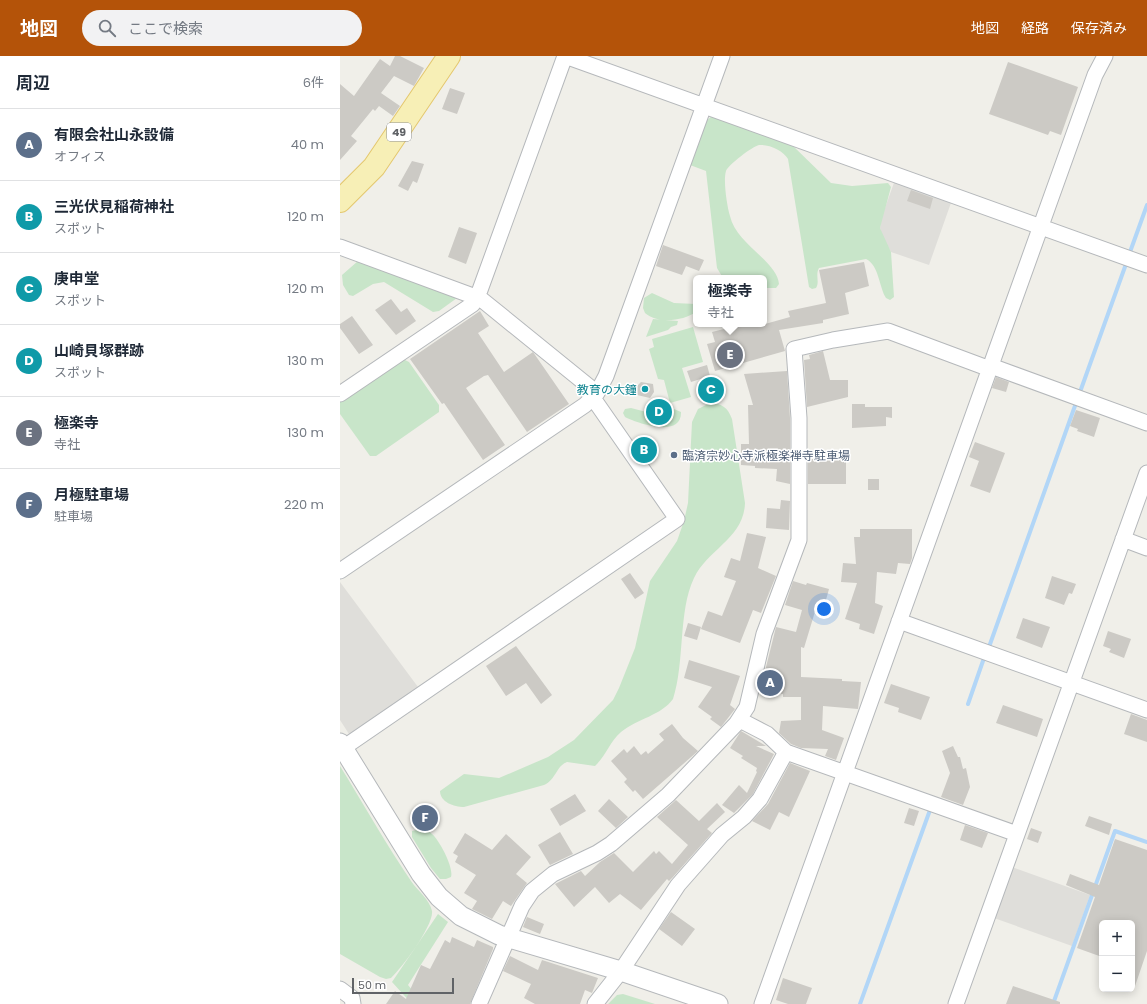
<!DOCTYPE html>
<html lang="ja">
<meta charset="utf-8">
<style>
:root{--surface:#fff;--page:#f2f2f3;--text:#1f2937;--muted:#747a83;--line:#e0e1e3;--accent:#b45309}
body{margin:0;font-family:Poppins,"Noto Sans JP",sans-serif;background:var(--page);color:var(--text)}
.controls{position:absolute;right:12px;bottom:12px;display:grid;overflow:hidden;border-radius:6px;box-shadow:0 2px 10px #0003}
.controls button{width:36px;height:36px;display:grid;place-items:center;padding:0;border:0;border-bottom:1px solid var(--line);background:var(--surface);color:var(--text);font:20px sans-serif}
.scale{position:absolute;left:12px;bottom:10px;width:102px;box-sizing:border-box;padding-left:4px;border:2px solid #606367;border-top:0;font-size:11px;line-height:14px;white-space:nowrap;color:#606367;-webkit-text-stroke:3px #fff;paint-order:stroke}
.you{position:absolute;left:484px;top:553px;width:14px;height:14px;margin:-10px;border:3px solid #fff;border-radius:50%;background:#1a73e8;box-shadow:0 0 0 6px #1a73e833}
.badge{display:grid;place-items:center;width:26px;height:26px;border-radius:50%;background:var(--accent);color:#fff;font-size:13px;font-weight:700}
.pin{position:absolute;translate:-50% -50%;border:2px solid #fff;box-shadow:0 1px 4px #0006}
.popup{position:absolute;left:353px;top:219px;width:74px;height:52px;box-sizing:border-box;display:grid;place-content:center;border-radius:6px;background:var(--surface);filter:drop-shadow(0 1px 3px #0005);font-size:13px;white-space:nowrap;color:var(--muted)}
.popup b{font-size:15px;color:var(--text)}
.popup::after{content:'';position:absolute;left:50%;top:100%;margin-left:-8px;border:8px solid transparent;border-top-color:var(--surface)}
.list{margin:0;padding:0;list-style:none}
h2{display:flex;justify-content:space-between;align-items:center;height:52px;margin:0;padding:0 16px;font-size:17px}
h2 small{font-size:13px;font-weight:400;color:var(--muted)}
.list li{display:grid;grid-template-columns:26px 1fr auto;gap:12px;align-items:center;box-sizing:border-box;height:72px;padding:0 16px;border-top:1px solid var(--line)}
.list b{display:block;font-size:15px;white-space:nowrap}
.list p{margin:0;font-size:13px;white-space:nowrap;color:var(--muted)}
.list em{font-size:13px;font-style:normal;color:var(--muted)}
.icon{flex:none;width:22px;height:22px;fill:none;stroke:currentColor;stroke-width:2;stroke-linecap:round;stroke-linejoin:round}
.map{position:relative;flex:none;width:807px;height:948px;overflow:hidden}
header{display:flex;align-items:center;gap:24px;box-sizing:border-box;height:56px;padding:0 20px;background:var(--accent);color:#fff}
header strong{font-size:19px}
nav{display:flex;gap:22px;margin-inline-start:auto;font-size:14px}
.search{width:280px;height:36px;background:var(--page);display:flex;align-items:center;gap:10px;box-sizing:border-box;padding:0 14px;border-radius:22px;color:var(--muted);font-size:15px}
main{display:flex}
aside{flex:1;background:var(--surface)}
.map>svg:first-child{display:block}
.industrial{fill:#dfdeda}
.green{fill:#c8e5c9}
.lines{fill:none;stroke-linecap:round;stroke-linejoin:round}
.stream{stroke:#b2d6f7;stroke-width:4}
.building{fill:#cccac5}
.minor-casing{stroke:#b5b8bb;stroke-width:17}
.tertiary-casing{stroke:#b5b8bb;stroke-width:21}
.primary-casing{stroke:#e4c76d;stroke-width:24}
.minor{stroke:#fff;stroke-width:15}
.tertiary{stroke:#fff;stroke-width:19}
.primary{stroke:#f7efb6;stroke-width:22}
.culture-dot{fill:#0f9aa8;stroke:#fff;stroke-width:1.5}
.service-dot{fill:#5c6f8a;stroke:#fff;stroke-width:1.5}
.labels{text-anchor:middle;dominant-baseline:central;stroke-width:3;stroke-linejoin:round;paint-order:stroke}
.shield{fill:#fff;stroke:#909295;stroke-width:1}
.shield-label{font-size:11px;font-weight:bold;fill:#606367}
.culture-label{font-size:12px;fill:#0d838f;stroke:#fff;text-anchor:end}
.service-label{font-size:12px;fill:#4e5e75;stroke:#fff;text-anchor:start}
</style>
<header>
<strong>地図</strong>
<div class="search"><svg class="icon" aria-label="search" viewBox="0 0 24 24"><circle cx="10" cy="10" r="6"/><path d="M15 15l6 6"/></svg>ここで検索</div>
<nav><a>地図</a><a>経路</a><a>保存済み</a></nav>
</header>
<main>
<aside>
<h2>周辺<small>6件</small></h2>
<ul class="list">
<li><span class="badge" style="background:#5c6f8a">A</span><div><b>有限会社山永設備</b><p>オフィス</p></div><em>40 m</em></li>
<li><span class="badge" style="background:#0f9aa8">B</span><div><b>三光伏見稲荷神社</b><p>スポット</p></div><em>120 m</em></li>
<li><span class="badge" style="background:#0f9aa8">C</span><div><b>庚申堂</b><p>スポット</p></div><em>120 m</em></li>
<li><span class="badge" style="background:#0f9aa8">D</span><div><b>山崎貝塚群跡</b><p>スポット</p></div><em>130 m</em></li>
<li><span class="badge" style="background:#6b7280">E</span><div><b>極楽寺</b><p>寺社</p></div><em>130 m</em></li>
<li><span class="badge" style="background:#5c6f8a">F</span><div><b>月極駐車場</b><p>駐車場</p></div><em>220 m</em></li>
</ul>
</aside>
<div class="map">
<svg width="807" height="948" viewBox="0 0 807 948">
<rect width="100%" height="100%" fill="#f0efe9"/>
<!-- industrial -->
<path class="industrial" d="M555,124L612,144L589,209L551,196L542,180L540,172L541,163Z
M0,526L78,631L77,635L13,679L9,678L0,664Z
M672,811L750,839L732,890L654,862Z"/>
<!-- green -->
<path class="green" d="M372,60L450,87L491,127L512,130L548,127L551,131L540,172L551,196L554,241L550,244L546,242C539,231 539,209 526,203L479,212C475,219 480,226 476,232L472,233L469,231L448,103C444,95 429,88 419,89C413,90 388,109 386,115C383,124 387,151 390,160C396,188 437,205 439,228L436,232H424V222H383L377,212L366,115L350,109L366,65Z
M18,205L117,242L99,255L93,256L44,226L33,228L13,240L9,239L3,229L2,219Z
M312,237L334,247L356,248V256C343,265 318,268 305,257L303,252L304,242Z
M313,263L338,265L337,269L331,271L328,274L306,281Z
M353,271L363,306L342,312L351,341L330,347L324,324L318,323L309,293L314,291L312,283Z
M63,303L69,306L99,349V356L36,400H30L0,358V344Z
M370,347C382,347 388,352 392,363L405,447C404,482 368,493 354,522C338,555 345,607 333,643C322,659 297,663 281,676C270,685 266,700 255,710L227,706C216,710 216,724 204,729L124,751C114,751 100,746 100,735L124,718L159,722L208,701L234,684L273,644L279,632L295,592L310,525L337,485L344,465L348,447L352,366L358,353Z
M291,352L318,359L334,353L341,356C342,383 297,367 285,361L283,357L285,353Z
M0,710C24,749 46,788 71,825C77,834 90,844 92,855C94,869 62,912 51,922L46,923L40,921L0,898Z
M81,773C85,774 89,775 92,778C100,785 114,812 111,821L106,823H100L91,812L72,781V775Z
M98,858L108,866L68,929L84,948H72L52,926Z
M283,938L315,948H268L277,939Z"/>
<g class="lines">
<!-- stream -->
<path class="stream" d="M790,196L807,149
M740,336L786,208
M649,591L736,347
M628,648L644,602
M520,948L590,754
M713,948L775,775L807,786"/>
</g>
<!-- building -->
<path class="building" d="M55,0H60L84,12L74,30L54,20L41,37L60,50L53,60L39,50L35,55L33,53L11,80L17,85L0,104V28L14,40L40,3L50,10Z
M668,6L738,31L721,79L710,75L708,79L649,58Z
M110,32L125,37L117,58L102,53Z
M72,105L84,108L77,127L73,125L68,135L58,130Z
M571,134L593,142L590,153L567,145Z
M119,171L137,177L126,208L108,201Z
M323,189L364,204L359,215L346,210L342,219L316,210Z
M524,206L529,230L505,237L509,258L483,264V267L439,274L445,295L375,315L367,288L375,286L372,276L388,272L387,268H425L450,261L448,255L486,247L479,214Z
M51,243L61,256L67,252L76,265L56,279L35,254Z
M140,255L149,270L138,277L164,316L193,296L229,348L187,376L148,319L144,320L126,332L165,389L143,404L104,347L102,348L70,303Z
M12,260L33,289L19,298L0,272V268Z
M483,295L490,324H508V341L467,351L464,304L470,303L469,299Z
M367,309L370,320L351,326L347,315Z
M447,315L450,362V428L436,425L437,413L415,412V410L401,409V388H409L408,349H413L404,318Z
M656,321L669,326L666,336L652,332Z
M301,326L313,328L314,336L310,342L297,339L296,331Z
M512,348H525V351H552V362L546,361V370L512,372Z
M736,354L760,362L754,381L737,375L738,373L730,370Z
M635,386L665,397L650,437L630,430L639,405L629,401Z
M468,403H506V428H468Z
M528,423H539V434H528Z
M441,444L450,445L449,474L426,472L427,452L440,453Z
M520,473H572V502L570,508L558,507L556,518L537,516L535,547L543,550L534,578L519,573L520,568L505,563L517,527L501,526L503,507L516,508L514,481H520Z
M407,477L426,481L418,512L436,520L421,557L413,554L400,587L361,573L368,555L382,560L396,525L384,521L391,502L400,505Z
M290,517L304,537L295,543L281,523Z
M712,520L736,528L732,538L729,537L724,549L705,542Z
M453,525L466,529L467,527L489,533L484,551L477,549L464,592L461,591V621L502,623V625L521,626L518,653L483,650L482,674L504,682L496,704L485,700L488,693L461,692L451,688L439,677L441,665L461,664V641H443V638L420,635L436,571L456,576L462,554L445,549Z
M683,562L710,571L702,592L676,582Z
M348,567L361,571L357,584L344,580Z
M768,575L791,583L784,602L769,596L771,593L763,590Z
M176,590L212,639L201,648L186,627L166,640L146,610Z
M349,604L400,620L390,649L395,653L381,671L370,663L372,661L358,651L372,631L344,622Z
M551,628L590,641L581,664L558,656L559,652L544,647Z
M663,649L703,663L697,681L656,667Z
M791,658L807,664V686L784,678Z
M332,668L343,682L358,695L303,743L295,734L293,736L284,726L287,723L271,705L284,693L287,697L294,690L301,699L306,695L308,698L324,684L319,678Z
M401,675L426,690H416L434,698L413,738L394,757L382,749L399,729L407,737L417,716L416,715L417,712L401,702L403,700L390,692Z
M613,690L618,701H620L623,713L626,712L630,731L623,749L601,741L610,717L602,695Z
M450,707L470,715L449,761L439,756L430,774L412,765L428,748Z
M235,738L246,755L220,770L210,753Z
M269,743L288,761L276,772L258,755Z
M336,744L359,765L377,747L385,756L367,773L372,777L333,821L329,825L327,823L301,854L280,838L269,847L255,831L234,851L215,828L241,815L245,820L260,806L274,797L293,816L314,795L316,798L319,795L332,808L348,789L317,761Z
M569,752L579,755L574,770L564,767Z
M749,760L772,768L769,779L745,770Z
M625,769L648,777L642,792L620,784Z
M691,772L702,776L698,787L687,783Z
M220,776L233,798L210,809L198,789Z
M125,777L152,794L166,778L191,801L176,818L187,827L171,850L163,845L152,863L132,853L137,845L124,837L136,819L115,806L118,800L113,797Z
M775,783L807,794V895L794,933L792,932V867H762V901L737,892L755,841L726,829L730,818L759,829Z
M331,856L355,873L342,890L319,873Z
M187,861L204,868L200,878L183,871Z
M112,881L134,891L137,884L153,891V893L130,948H46L55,935L66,943L81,909L90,913L105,884L110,887Z
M170,900L198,914L202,904L258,922L252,937L245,934L240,948H195L184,942L191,928L163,915Z
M443,922L472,932L466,948H448L436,944Z
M673,930L720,946V948H666Z"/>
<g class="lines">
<!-- minor casing -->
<g class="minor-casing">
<path id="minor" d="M0,191L141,243L257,337
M651,310L807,367
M0,338L133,248L140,234L225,0L807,209
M783,483L807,492
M0,515L245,349L257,337L266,320L382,0
M559,565L807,654
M400,664L427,678L446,696L677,778
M3,692L337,463L253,342
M0,933L12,942L13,948
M139,948L182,850L192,835L213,818L257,797L271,788L328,739L396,668L407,651L424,578L459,484V362L454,293L493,284L548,275L650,313
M255,948L281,915L338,829L382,779L404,761L420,743L446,696
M422,948L755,19L765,0
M616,948L807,417"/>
</g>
<!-- tertiary casing -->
<g class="tertiary-casing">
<path id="tertiary" d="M0,687L81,818L99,841L121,860L159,879L281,915L378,948"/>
</g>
<!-- primary casing -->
<g class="primary-casing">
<path id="primary" d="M0,145L34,111L109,0"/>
</g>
<!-- minor -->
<use href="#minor" class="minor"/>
<!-- tertiary -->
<use href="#tertiary" class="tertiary"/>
<!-- primary -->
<use href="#primary" class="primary"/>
</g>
<!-- markers -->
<circle class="culture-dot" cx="305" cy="333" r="4"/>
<circle class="service-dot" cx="334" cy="399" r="4"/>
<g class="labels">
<!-- shield labels -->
<rect class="shield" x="47" y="67" width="24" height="18" rx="3"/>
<g class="shield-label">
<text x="59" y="76">49</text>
</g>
<!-- culture labels -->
<g class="culture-label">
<text x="297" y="333">教育の大鐘</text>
</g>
<!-- service labels -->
<g class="service-label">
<text x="342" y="399">臨済宗妙心寺派極楽禅寺駐車場</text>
</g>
</g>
</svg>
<div class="controls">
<button>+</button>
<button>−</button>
</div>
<div class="scale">50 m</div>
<div class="you"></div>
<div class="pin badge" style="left:430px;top:627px;background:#5c6f8a">A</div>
<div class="pin badge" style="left:304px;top:394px;background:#0f9aa8">B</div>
<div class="pin badge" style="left:371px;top:334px;background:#0f9aa8">C</div>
<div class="pin badge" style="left:319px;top:356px;background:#0f9aa8">D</div>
<div class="pin badge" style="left:390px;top:299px;background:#6b7280">E</div>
<div class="popup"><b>極楽寺</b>寺社</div>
<div class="pin badge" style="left:85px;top:762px;background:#5c6f8a">F</div>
</div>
</main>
